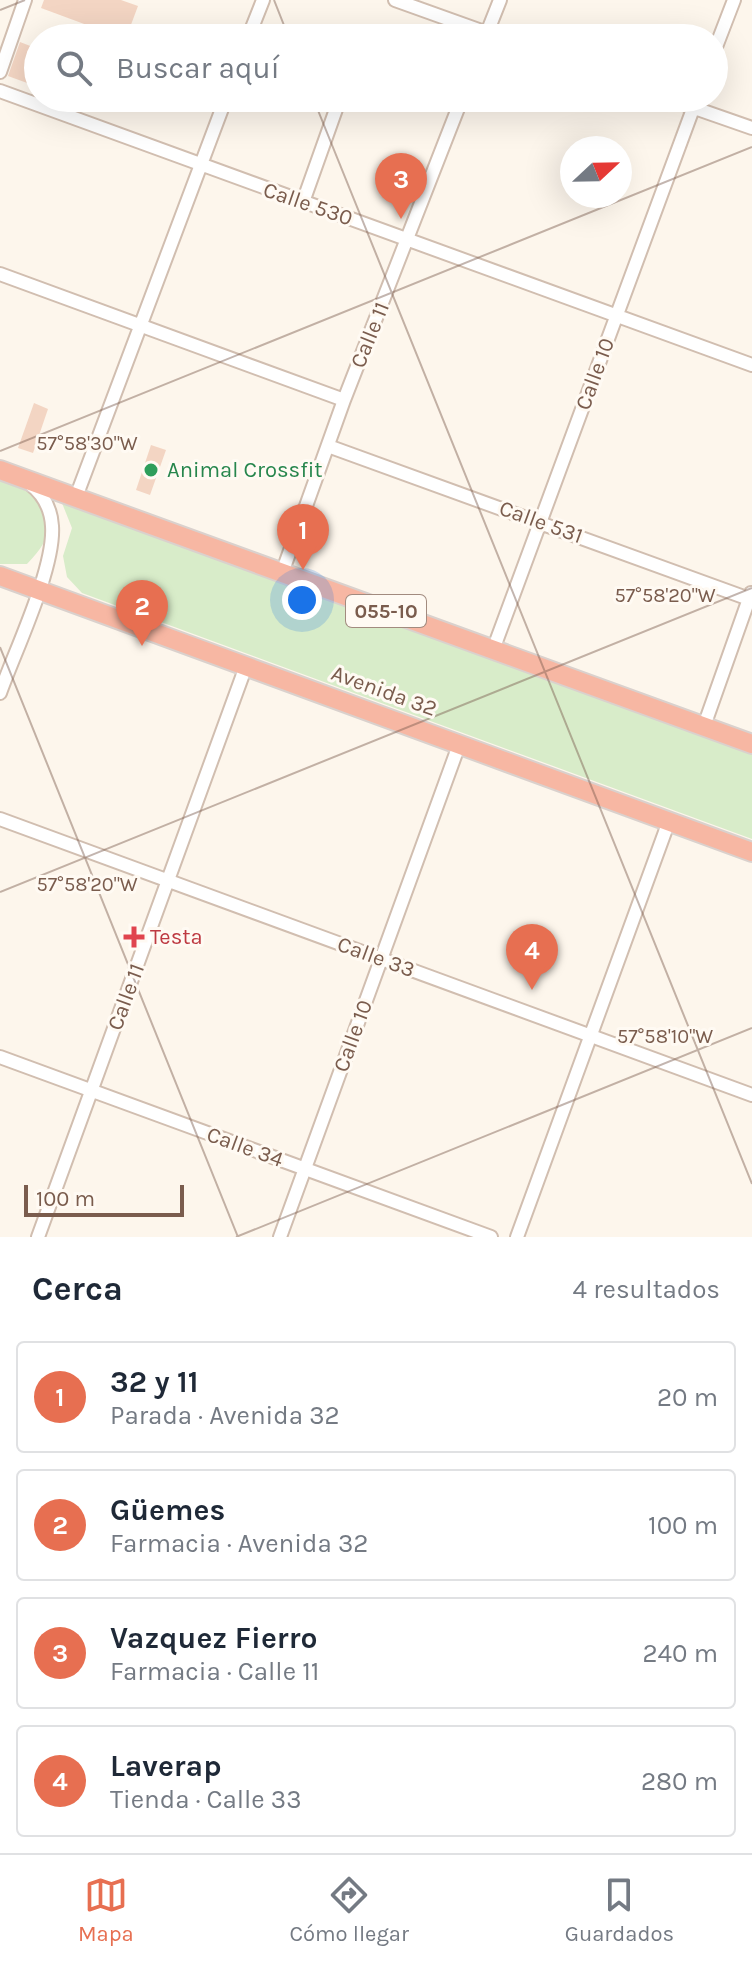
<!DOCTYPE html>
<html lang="es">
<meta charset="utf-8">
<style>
:root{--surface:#fff;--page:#f2f2f3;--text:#1f2937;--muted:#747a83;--line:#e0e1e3;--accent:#e76f51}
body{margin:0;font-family:Karla,sans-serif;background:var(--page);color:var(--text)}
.compass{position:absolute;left:560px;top:136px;width:72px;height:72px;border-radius:50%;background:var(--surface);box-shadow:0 8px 32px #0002;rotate:68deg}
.scale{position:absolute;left:24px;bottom:20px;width:160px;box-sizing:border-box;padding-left:8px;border:4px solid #7a5c4d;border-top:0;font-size:22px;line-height:28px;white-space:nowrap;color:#7a5c4d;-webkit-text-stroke:6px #fffaf3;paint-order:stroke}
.you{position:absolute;left:302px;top:600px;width:28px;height:28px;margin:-20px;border:6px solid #fff;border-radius:50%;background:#1a73e8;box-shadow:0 0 0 12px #1a73e833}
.badge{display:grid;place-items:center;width:52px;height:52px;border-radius:50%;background:var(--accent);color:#fff;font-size:26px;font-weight:700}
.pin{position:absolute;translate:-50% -66px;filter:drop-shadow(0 2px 4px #0008)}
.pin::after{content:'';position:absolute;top:42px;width:28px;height:24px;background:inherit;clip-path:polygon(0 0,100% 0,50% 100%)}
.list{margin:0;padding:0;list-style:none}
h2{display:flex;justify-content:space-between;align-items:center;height:104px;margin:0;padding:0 32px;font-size:34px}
h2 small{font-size:26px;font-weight:400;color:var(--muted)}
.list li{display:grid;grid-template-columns:52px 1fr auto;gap:24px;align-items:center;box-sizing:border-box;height:112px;margin:0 16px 16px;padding:0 16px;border:2px solid var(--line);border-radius:8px}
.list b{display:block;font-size:30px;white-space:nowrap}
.list p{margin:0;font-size:26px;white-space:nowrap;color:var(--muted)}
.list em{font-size:26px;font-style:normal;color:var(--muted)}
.icon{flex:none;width:44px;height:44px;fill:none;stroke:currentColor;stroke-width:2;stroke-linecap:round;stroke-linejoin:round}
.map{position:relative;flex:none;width:752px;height:1237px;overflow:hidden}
.search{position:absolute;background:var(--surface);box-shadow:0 8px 32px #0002;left:24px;right:24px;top:24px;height:88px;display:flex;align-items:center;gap:20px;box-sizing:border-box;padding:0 28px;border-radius:44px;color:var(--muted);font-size:30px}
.sheet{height:616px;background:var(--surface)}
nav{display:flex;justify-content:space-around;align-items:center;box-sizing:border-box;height:112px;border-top:2px solid var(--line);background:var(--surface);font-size:22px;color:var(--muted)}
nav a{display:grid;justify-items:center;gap:4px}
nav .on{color:var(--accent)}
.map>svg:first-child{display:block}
.green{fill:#d8ecc9}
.building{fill:#f3d5c3}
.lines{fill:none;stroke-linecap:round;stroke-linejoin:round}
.minor-casing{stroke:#d1beb0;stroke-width:16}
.highway-casing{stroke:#dad1cd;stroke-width:22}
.minor{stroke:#fff;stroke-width:12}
.highway{stroke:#f7b7a3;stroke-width:18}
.ticks{fill:none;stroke:#7a5c4d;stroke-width:2;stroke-opacity:0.45}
.leisure-dot{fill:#2e9e5b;stroke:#fffaf3;stroke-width:3}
.health-dot{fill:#e0444e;stroke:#fffaf3;stroke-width:3}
.labels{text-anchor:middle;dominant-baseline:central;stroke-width:6;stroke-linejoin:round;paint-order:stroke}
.shield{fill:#fffaf3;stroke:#a28b7f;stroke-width:2}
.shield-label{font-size:20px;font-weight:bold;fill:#7a5c4d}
.street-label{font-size:22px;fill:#7a5c4d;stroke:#fffaf3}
.leisure-label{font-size:22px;fill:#27864d;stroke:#fffaf3;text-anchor:start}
.health-label{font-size:22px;fill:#be3a42;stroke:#fffaf3;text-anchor:start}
.ticks-label{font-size:20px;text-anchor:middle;fill:#7a5c4d;stroke:#fffaf3;stroke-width:6;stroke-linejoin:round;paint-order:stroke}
</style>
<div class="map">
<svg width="752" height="1237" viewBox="0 0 752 1237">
<rect width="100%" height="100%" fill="#fdf6ec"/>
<!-- green -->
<path class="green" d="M0,477L35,489C49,526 56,534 27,564H0Z
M60,498L752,750V839L82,593L67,577L63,556L72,528Z"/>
<!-- building -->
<path class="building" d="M44,0H121L138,6L126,38H122L41,8Z
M20,42L38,49V87L8,76Z
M34,403L48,409L33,453L18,448Z
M151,445L166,450L150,495L136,490Z"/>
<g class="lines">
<!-- minor casing -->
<g class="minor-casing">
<path id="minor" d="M395,0L501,38
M248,38L263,0
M485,38L500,0
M714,52L734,0
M0,72L25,0
M0,91L752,365
M666,98L752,128
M303,202L340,98
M0,274L344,400
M328,446L752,600
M76,497L226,98
M282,573L344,400L462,98
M493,650L697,98
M0,693C15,651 55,568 52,526C51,508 44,495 30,484
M704,726L751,593
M0,819L752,1095
M0,1057L491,1237
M38,1237L246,666
M280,1237L459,745
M517,1237L669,821"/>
</g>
<!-- highway casing -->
<g class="highway-casing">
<path id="highway" d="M0,470L752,744
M0,576L752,852"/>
</g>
<!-- minor -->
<use href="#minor" class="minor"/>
<!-- highway -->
<use href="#highway" class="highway"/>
</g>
<!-- ticks -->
<path class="ticks" d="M274,0L289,38M0,10L25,0M313,98L752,1184M0,451L752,147M0,647L238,1237M0,892L752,588M236,1237L752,1028"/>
<!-- markers -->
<circle class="leisure-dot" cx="151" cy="470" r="8"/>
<path class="health-dot" d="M130 925h8v8h8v8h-8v8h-8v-8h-8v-8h8z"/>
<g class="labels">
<!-- shield labels -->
<rect class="shield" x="346" y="595" width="80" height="32" rx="6"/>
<g class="shield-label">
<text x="386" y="611">055-10</text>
</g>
<!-- street labels -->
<g class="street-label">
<text transform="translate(308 204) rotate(19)">Calle 530</text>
<text transform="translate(370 335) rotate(-68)">Calle 11</text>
<text transform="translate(595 374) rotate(-70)">Calle 10</text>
<text transform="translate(541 522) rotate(20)">Calle 531</text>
<text transform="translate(384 691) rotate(20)">Avenida 32</text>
<text transform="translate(376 957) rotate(20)">Calle 33</text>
<text transform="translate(126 997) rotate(-70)">Calle 11</text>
<text transform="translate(353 1036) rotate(-70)">Calle 10</text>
<text transform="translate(245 1147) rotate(20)">Calle 34</text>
</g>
<!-- leisure labels -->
<g class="leisure-label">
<text x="167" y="470">Animal Crossfit</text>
</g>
<!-- health labels -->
<g class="health-label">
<text x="150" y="937">Testa</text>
</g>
</g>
<g class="ticks-label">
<text x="87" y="450">57°58'30"W</text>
<text x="665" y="602">57°58'20"W</text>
<text x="87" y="891">57°58'20"W</text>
<text x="665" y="1043">57°58'10"W</text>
</g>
</svg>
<svg class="compass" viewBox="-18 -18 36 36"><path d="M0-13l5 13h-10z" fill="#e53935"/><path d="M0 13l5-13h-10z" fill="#747a83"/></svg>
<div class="scale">100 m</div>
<div class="you"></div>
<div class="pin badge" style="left:303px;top:570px">1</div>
<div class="pin badge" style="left:142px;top:646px">2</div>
<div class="pin badge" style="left:401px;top:219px">3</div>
<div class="pin badge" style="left:532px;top:990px">4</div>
<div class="search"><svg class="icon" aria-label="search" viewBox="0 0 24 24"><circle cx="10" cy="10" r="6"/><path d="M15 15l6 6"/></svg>Buscar aquí</div>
</div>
<section class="sheet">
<h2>Cerca<small>4 resultados</small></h2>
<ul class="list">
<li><span class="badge">1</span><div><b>32 y 11</b><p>Parada · Avenida 32</p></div><em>20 m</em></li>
<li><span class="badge">2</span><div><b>Güemes</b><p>Farmacia · Avenida 32</p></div><em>100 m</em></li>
<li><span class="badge">3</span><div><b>Vazquez Fierro</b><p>Farmacia · Calle 11</p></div><em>240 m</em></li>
<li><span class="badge">4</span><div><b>Laverap</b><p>Tienda · Calle 33</p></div><em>280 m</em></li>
</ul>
</section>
<nav>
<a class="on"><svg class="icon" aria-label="map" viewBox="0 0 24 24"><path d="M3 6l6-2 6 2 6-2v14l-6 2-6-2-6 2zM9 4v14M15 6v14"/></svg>Mapa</a>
<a><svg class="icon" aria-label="directions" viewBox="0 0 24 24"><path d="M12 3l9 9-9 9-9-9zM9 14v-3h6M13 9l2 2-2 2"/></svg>Cómo llegar</a>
<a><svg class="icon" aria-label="saved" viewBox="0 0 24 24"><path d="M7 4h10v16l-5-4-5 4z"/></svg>Guardados</a>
</nav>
